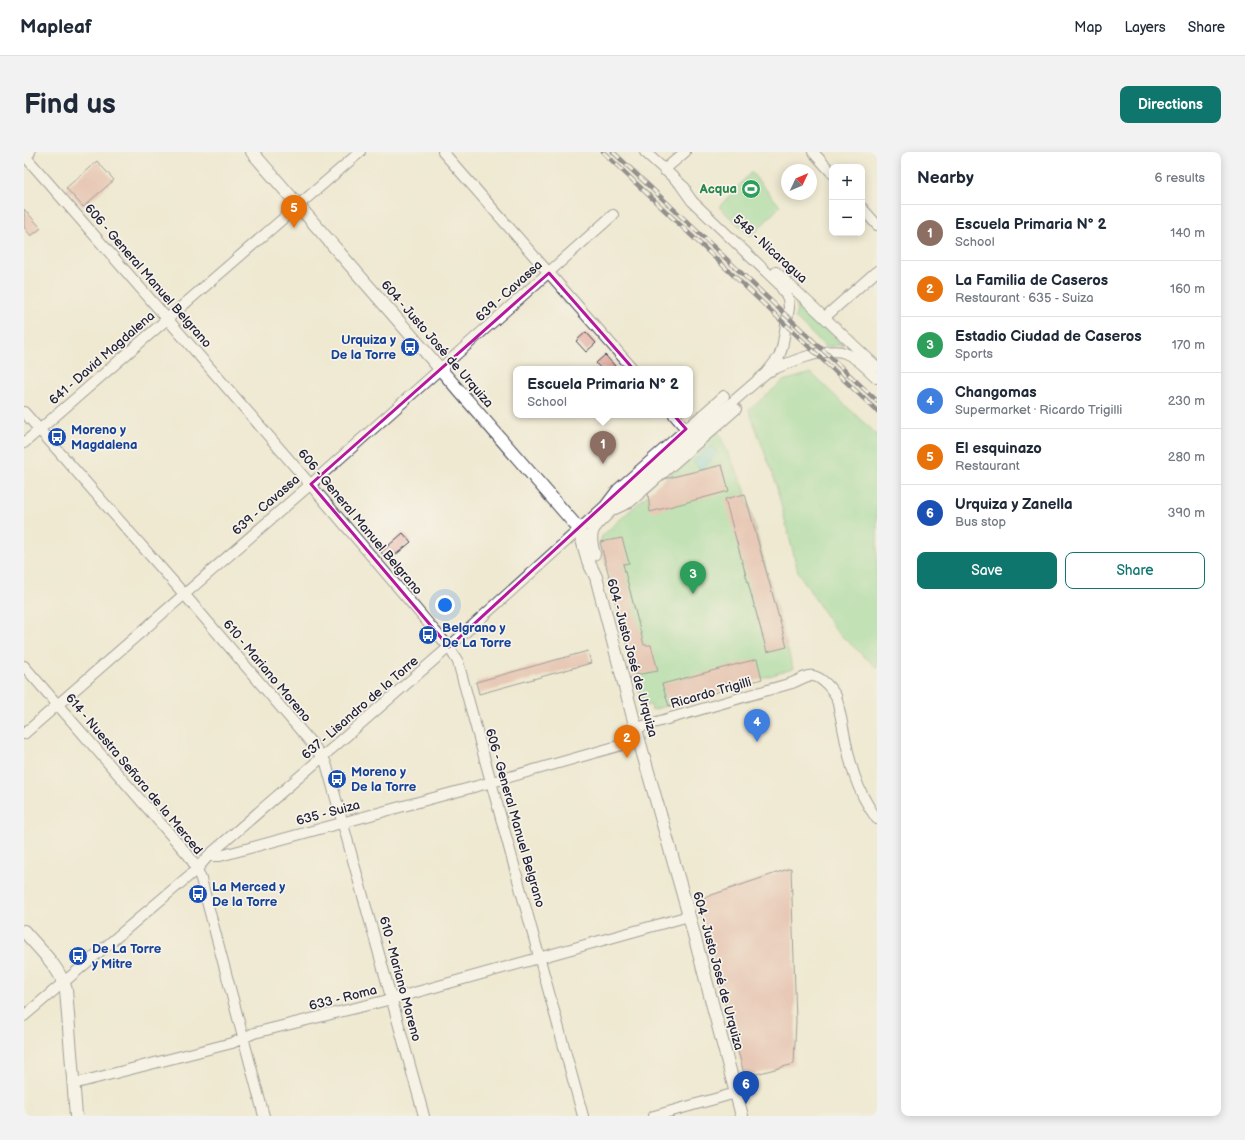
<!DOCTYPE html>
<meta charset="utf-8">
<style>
:root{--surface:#fff;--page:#f2f2f3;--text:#1f2937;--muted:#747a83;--line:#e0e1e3;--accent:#0f766e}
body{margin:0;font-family:"Balsamiq Sans",sans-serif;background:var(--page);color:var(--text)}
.controls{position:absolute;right:12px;top:12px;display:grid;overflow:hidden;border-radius:8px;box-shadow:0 2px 10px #0003}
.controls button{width:36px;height:36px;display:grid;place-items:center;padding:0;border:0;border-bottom:1px solid var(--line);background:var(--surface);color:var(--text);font:20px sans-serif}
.compass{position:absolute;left:757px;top:12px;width:36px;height:36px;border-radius:50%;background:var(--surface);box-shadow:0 2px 10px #0003;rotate:46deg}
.you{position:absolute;left:421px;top:453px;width:14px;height:14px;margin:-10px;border:3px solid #fff;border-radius:50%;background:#1a73e8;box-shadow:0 0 0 6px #1a73e833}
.badge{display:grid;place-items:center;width:26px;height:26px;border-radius:50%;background:var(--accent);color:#fff;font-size:13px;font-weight:700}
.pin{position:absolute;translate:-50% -33px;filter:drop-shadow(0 1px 2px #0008)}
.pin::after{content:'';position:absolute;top:21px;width:14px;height:12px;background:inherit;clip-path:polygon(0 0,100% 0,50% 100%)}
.popup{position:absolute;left:489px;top:214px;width:180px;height:52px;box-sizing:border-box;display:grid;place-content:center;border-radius:8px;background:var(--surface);filter:drop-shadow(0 1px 3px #0005);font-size:13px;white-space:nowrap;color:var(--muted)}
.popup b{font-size:15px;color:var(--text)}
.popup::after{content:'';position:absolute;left:50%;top:100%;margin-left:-8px;border:8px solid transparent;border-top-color:var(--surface)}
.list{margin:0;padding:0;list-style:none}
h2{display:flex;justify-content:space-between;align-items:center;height:52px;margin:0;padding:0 16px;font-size:17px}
h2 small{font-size:13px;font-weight:400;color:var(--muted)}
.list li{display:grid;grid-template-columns:26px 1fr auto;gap:12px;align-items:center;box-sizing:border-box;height:56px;padding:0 16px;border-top:1px solid var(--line)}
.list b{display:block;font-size:15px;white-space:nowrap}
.list p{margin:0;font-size:13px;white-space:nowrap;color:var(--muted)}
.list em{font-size:13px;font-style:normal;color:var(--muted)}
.actions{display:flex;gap:8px;padding:12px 16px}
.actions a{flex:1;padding:9px 0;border:1px solid var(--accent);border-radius:8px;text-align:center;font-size:14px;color:var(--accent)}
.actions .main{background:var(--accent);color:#fff}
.map{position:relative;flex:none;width:853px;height:964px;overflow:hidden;border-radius:8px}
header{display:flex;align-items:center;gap:24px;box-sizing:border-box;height:56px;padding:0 20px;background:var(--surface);border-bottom:1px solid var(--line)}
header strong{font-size:19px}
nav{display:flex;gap:22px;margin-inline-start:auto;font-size:14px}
.intro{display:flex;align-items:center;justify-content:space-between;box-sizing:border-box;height:96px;padding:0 24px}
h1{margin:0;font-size:28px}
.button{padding:10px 18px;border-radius:8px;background:var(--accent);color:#fff;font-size:14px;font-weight:700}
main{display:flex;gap:24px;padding:0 24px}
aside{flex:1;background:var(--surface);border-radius:8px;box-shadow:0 2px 10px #0003}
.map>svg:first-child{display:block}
.green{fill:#8cd793;stroke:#577c67}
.water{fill:#5cc9d0;stroke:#3f7686}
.building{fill:#e0a094}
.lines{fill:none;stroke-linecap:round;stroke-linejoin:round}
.minor-casing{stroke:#414052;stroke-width:12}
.major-casing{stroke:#414052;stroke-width:14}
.minor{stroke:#fff;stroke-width:10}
.major{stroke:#fff;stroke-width:12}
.rail-casing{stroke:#22223b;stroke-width:4.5}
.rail{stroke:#f7f3e8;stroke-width:3;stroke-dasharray:9;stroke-linecap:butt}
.marked{fill:none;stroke:#b5179e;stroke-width:3;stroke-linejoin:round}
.labels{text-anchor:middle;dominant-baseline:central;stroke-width:3.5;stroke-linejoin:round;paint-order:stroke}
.leisure-label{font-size:13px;font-weight:bold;fill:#27864d;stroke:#f7f3e8;text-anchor:end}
.street-label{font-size:13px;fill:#22223b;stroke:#f7f3e8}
.transit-label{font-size:13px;font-weight:bold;fill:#164399;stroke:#f7f3e8;text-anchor:start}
</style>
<header>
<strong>Mapleaf</strong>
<nav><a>Map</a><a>Layers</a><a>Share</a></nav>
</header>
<div class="intro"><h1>Find us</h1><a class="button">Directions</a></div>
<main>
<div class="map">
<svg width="853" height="964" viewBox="0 0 853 964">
<rect width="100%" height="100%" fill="#f7f3e8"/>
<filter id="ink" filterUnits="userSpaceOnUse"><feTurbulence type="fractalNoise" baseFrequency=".025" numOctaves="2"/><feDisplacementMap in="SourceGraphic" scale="8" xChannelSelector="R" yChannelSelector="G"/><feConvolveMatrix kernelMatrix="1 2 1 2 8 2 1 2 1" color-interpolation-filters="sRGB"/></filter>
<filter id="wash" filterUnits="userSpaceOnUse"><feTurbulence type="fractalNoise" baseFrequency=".012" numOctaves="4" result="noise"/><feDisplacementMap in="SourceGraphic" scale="16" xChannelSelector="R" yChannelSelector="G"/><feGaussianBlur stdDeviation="0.9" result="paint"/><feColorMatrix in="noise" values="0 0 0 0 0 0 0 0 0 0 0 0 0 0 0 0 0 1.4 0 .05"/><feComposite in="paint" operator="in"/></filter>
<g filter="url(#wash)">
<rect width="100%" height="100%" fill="#efe9d2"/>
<!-- green -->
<path class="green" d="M727,20L756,54L727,85L695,55Z
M769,146L820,194L813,193L802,195L771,166C773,158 774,152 769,146Z
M787,221L853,283V516L811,478L774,420L751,329L725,258L759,229Z
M694,279L720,335L769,517L628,558L627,553L619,554L576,390L578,384Z"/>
<!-- water -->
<path class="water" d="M687,293L694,301L677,318L669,310Z"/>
<g id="blocks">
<!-- building -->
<path class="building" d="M73,9L90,28L59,55L42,36Z
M0,57L17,76L7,84L0,75Z
M562,180L572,191L562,200L552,189Z
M581,203L591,214L587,217H577L572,211Z
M698,313L705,339L626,360L624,342L640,327Z
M721,342L763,495L743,500L701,347Z
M379,381L387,390L364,409L357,400Z
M598,386L605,411L599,412L620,493H627L634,519L611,523L576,390Z
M564,499L567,511L455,542L452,530Z
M733,507L738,527L645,554L638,532Z
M767,716L772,869L770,912L721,925L673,748Z"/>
</g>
</g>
<g filter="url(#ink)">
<use href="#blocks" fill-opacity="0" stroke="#414052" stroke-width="1"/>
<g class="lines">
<!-- minor casing -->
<g class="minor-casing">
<path id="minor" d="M419,0L609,217
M621,0L661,36
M789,0L808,21
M0,3C138,160 275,318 410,478L425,495L434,510L559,964
M640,18L661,0
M838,56L853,73
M752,120L853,215
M801,165L853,119
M746,219C763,211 803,194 821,201C834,206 843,217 853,226
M0,260L160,442L290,594L302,611L400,964
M650,263L662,277
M0,291L336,0
M591,357L606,350L712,257
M586,359L601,343L742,221L755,205L758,196L765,156L764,146L755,132L668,49L656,32
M0,514L165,704L173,717L177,727L240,964
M612,576L768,531C773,529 778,526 784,524C796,522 806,535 812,544C824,590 823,626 853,667
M0,582L287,332L589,63
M184,704H196L468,630L615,588
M0,864L173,717L184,704L425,495L581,354L594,337L700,244
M49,932L208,891L230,881L368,847L665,764
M630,964L712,941"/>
</g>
<!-- major casing -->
<g class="major-casing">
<path id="major" d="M228,0L555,377L564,409L572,425L615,588L665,764L718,964
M0,5L5,0
M570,402C563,378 569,375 586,359
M0,779C15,797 36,815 42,838L52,964"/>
</g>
<!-- minor -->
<use href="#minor" class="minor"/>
<!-- major -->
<use href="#major" class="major"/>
<!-- rail casing -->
<g class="rail-casing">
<path id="rail" d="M579,0L853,259
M589,0L853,249"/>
</g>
<!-- rail -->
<use href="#rail" class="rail"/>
</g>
</g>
<!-- marked area -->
<path d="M0 0H853V964H0ZM525,121L662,277L425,495L287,332Z" fill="#efe9d2" fill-opacity=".55" fill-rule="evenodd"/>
<path class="marked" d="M525,121L662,277L425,495L287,332Z"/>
<!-- icons -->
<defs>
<g id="stadium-disc" transform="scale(1)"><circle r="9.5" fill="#2e9e5b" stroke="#f7f3e8"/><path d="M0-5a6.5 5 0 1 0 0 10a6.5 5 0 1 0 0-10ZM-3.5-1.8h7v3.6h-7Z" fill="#fff"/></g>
<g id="bus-disc" transform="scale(1)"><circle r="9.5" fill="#1a4fb4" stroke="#f7f3e8"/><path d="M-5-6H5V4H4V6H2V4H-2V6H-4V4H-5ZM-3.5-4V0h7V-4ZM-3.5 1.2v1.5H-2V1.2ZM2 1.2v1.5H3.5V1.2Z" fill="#fff"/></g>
</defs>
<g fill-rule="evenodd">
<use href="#stadium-disc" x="727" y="37"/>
<use href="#bus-disc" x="386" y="195"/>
<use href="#bus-disc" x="33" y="285"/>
<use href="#bus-disc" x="404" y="483"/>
<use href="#bus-disc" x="313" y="627"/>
<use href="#bus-disc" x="174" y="742"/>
<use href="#bus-disc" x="54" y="804"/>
</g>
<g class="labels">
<!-- leisure labels -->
<g class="leisure-label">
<text x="713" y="37">Acqua</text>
</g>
<!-- street labels -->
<g class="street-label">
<text transform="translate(746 97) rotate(42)">548 - Nicaragua</text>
<text transform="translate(124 124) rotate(49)">606 - General Manuel Belgrano</text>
<text transform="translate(485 139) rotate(-42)">639 - Cavassa</text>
<text transform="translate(413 192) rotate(49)">604 - Justo José de Urquiza</text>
<text transform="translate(78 206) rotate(-41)">641 - David Magdalena</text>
<text transform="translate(242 353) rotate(-41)">639 - Cavassa</text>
<text transform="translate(336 370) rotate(50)">606 - General Manuel Belgrano</text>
<text transform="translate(608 506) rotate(75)">604 - Justo José de Urquiza</text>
<text transform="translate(243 519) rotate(50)">610 - Mariano Moreno</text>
<text transform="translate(687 541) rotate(-16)">Ricardo Trigilli</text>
<text transform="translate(336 556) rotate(-41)">637 - Lisandro de la Torre</text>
<text transform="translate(110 622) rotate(50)">614 - Nuestra Señora de la Merced</text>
<text transform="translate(304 661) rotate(-15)">635 - Suiza</text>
<text transform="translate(491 666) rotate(74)">606 - General Manuel Belgrano</text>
<text transform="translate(694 819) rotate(75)">604 - Justo José de Urquiza</text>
<text transform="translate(376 827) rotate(75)">610 - Mariano Moreno</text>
<text transform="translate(319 846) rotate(-14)">633 - Roma</text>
</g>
<!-- transit labels -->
<g class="transit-label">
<text x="372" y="188" text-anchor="end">Urquiza y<tspan x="372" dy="15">De la Torre</tspan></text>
<text x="47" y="278">Moreno y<tspan x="47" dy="15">Magdalena</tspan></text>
<text x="418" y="476">Belgrano y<tspan x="418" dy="15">De La Torre</tspan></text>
<text x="327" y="620">Moreno y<tspan x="327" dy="15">De la Torre</tspan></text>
<text x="188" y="735">La Merced y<tspan x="188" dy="15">De la Torre</tspan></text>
<text x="68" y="797">De La Torre<tspan x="68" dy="15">y Mitre</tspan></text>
</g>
</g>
</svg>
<div class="controls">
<button>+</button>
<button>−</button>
</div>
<svg class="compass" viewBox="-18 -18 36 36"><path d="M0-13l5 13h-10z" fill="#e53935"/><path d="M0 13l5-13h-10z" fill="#747a83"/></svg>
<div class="you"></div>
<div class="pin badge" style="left:579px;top:312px;background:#8d6e63">1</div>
<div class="popup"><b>Escuela Primaria N° 2</b>School</div>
<div class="pin badge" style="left:603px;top:606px;background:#e8710a">2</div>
<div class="pin badge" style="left:669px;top:442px;background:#2e9e5b">3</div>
<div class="pin badge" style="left:733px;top:590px;background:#3f7fe0">4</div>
<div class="pin badge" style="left:270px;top:76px;background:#e8710a">5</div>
<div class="pin badge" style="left:722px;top:952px;background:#1a4fb4">6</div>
</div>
<aside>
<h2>Nearby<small>6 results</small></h2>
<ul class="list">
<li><span class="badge" style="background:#8d6e63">1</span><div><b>Escuela Primaria N° 2</b><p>School</p></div><em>140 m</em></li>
<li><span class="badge" style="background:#e8710a">2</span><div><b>La Familia de Caseros</b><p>Restaurant · 635 - Suiza</p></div><em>160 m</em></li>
<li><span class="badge" style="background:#2e9e5b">3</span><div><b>Estadio Ciudad de Caseros</b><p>Sports</p></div><em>170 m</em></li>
<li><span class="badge" style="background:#3f7fe0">4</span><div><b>Changomas</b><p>Supermarket · Ricardo Trigilli</p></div><em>230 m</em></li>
<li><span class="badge" style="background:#e8710a">5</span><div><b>El esquinazo</b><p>Restaurant</p></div><em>280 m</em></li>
<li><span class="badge" style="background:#1a4fb4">6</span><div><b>Urquiza y Zanella</b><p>Bus stop</p></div><em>390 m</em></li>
</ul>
<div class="actions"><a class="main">Save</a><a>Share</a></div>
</aside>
</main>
